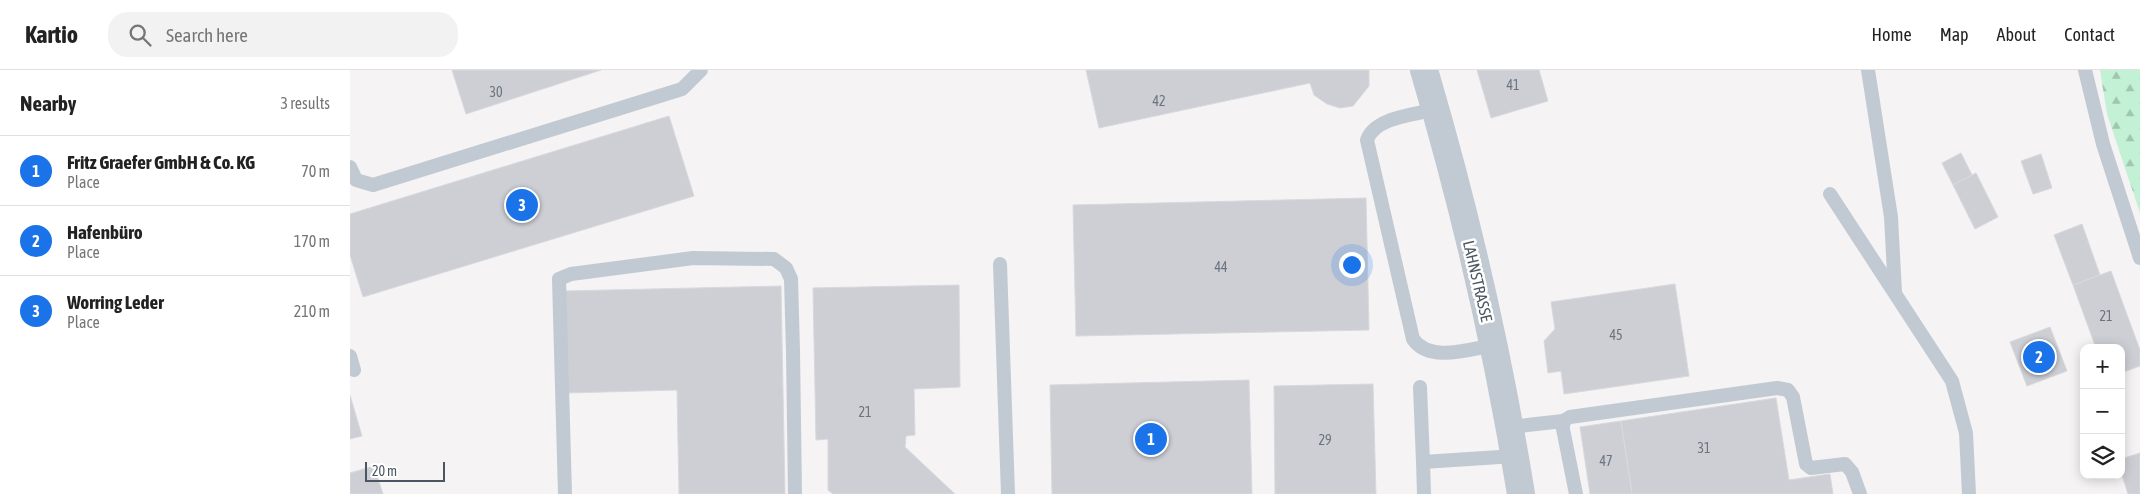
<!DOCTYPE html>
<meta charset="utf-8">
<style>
:root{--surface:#fff;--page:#f2f2f2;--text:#222;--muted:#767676;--line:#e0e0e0;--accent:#1a73e8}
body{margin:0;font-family:"Asap Condensed",sans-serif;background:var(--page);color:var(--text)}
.controls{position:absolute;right:15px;bottom:15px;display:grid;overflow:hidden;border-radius:10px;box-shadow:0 2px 12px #0003}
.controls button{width:45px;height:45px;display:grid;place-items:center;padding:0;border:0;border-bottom:1px solid var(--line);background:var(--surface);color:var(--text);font:25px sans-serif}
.scale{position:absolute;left:15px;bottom:12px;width:80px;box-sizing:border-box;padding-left:5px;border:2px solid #4a5661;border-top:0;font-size:14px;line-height:18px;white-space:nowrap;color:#4a5661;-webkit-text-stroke:4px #fff;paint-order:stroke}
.you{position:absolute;left:1001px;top:194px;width:18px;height:18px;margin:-12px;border:4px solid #fff;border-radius:50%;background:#1a73e8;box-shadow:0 0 0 8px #1a73e833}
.badge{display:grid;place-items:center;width:32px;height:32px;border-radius:50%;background:var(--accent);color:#fff;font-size:16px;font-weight:700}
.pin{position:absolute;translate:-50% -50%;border:2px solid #fff;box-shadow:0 1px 5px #0006}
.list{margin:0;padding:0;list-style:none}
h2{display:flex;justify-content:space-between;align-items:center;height:65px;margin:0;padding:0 20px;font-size:21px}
h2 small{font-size:16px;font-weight:400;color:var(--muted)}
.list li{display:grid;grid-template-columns:32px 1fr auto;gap:15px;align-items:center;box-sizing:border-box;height:70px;padding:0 20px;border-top:1px solid var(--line)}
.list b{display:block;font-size:19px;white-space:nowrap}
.list p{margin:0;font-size:16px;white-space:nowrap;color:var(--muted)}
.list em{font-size:16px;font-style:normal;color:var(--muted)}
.icon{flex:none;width:28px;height:28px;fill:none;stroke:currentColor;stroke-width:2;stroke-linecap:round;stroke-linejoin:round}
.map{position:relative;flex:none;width:1790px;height:424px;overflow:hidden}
header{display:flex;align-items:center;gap:30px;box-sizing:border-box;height:70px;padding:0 25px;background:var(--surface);border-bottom:1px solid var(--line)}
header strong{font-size:24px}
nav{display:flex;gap:28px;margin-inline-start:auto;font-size:18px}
.search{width:350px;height:45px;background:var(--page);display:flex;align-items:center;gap:12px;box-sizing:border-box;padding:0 18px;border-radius:20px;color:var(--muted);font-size:19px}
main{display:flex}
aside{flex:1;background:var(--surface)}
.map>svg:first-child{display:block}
.forest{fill:url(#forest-firs)}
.building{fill:#cdcfd5;stroke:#d7d9de}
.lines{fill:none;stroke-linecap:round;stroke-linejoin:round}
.lane{stroke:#c1cad2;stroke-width:14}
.street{stroke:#c1cad2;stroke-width:28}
.labels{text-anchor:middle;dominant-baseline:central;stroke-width:5;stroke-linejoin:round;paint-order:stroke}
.number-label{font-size:14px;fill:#6b747e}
.street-label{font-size:16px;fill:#4a5661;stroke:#fff}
</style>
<header>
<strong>Kartio</strong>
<div class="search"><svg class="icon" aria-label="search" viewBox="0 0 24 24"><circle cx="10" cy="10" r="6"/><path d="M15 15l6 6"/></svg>Search here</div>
<nav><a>Home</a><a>Map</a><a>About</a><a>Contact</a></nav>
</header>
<main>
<aside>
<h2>Nearby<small>3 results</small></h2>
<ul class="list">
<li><span class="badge">1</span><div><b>Fritz Graefer GmbH &amp; Co. KG</b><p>Place</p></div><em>70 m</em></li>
<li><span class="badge">2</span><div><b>Hafenbüro</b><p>Place</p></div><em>170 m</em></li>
<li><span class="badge">3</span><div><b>Worring Leder</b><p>Place</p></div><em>210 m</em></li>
</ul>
</aside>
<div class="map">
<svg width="1790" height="424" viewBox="0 0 1790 424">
<defs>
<pattern id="forest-firs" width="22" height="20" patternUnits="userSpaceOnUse" patternTransform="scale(1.25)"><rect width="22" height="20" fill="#c3f1d5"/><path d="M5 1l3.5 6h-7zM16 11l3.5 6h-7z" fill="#a0c6b0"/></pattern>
</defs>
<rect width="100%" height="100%" fill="#f5f3f3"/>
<!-- forest -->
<path class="forest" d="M1750,0H1790V143L1757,44Z"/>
<!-- building -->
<path class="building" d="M102,0H251L116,44Z
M736,0H1019V16L1003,36L990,38L977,34L964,25L960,13L749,58Z
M1127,0H1189L1198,31L1141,48Z
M319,46L344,126L13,227L0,185V144Z
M1611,83L1622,105L1603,115L1592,93Z
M1691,84L1702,118L1683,124L1671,91Z
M1626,103L1648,147L1625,159L1603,115Z
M1016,128L1019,260L726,266L723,135Z
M1732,154L1750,205L1723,215L1704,165Z
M1761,201L1790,280V296L1771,303V278H1746L1723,215Z
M1325,214L1339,306L1214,324L1211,301L1198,303L1194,271L1205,259L1201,232Z
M609,215L610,317L564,319L565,365L556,366L555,377L605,424H483L478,420V369L466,370L463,218Z
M431,216L435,424H329L327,320L217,323L214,221Z
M1700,257L1717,301L1677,316L1660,272Z
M899,310L902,424H702L700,315Z
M1023,314L1026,424H925L924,316Z
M0,325L12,366L0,369Z
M1426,328L1439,410L1480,404L1483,424H1282L1271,351Z
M1271,351L1282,424H1240L1230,357Z
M1790,383V424H1778L1771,402V389Z
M24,396L33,424H0V403Z"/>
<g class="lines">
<!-- lane -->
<path class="lane" d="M1518,0L1541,147L1545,222
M1735,0L1753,74L1790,188
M1086,39C1064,45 1025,47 1017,70L1063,269C1079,293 1120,279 1144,275
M0,97L6,110L23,115L332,19L351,0
M1480,124L1602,311L1616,363L1619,424
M650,194L658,424
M0,286L4,300
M1070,317L1073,392
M1160,357L1213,351
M215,424L209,209L221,204L343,188L424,189L436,198L441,209L443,281L445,424
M1074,424L1073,392L1165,386
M1226,424L1213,359V351L1220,347L1427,318L1438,320L1443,327L1456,394L1461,398L1495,394L1502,402L1510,424"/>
<!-- street -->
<path class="street" d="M1074,0C1115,139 1148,281 1171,424"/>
</g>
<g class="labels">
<!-- number labels -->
<g class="number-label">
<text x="1163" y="15">41</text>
<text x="146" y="22">30</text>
<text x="809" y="31">42</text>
<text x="871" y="197">44</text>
<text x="1756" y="246">21</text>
<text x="1266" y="265">45</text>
<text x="515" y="342">21</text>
<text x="975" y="370">29</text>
<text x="1354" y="378">31</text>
<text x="1256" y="391">47</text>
</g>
<!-- street labels -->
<g class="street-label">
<text transform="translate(1128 211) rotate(77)">LAHNSTRASSE</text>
</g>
</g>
</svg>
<div class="controls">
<button>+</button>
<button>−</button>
<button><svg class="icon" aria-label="layers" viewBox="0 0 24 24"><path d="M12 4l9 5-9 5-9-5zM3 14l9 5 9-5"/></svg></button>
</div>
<div class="scale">20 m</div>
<div class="you"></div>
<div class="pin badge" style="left:801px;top:369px">1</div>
<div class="pin badge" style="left:1689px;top:287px">2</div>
<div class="pin badge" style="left:172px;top:135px">3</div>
</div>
</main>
